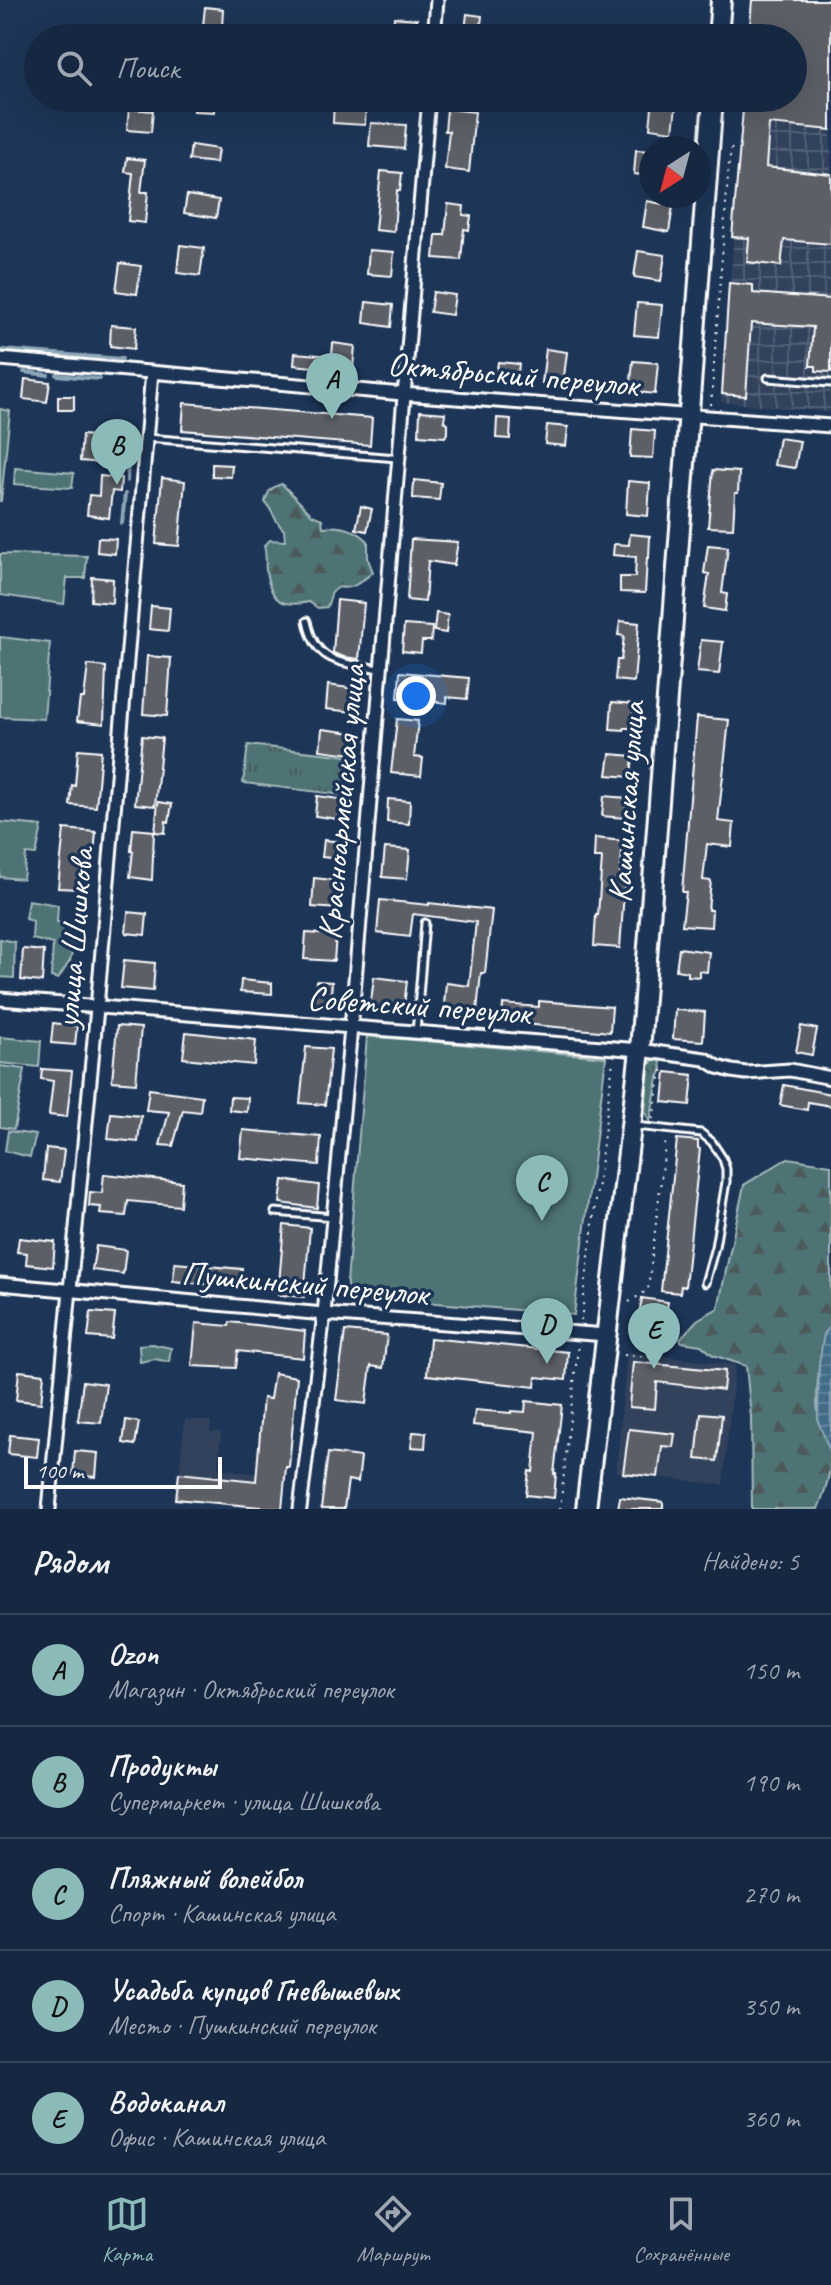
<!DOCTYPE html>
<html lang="ru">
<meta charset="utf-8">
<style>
:root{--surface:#162841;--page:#1f3048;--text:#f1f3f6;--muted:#9ea6b1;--line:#35445a;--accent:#8bbbb9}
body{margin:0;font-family:Caveat,sans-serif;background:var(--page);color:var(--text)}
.compass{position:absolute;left:639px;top:136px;width:72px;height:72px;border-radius:50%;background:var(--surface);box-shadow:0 8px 32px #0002;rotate:216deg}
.scale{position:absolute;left:24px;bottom:20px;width:198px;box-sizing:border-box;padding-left:8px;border:4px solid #fff;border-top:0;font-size:22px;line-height:28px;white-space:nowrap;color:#fff;-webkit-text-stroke:6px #1d3557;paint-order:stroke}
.you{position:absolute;left:416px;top:696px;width:28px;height:28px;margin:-20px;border:6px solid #fff;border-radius:50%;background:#1a73e8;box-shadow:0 0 0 12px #1a73e833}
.badge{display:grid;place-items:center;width:52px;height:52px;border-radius:50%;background:var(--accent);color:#111;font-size:26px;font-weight:700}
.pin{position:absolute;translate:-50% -66px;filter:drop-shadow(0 2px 4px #0008)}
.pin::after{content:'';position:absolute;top:42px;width:28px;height:24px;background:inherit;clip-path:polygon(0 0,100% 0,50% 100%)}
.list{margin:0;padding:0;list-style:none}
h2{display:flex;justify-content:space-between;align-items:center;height:104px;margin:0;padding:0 32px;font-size:34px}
h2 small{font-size:26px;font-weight:400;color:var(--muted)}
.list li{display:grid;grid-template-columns:52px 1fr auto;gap:24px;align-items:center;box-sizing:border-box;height:112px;padding:0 32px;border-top:2px solid var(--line)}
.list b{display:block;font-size:30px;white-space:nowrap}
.list p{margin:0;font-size:26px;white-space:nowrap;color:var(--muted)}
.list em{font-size:26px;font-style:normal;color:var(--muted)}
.icon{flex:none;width:44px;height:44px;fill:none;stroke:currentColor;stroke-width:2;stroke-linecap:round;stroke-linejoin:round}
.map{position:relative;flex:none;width:831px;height:1509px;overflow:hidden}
.search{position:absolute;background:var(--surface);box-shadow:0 8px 32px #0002;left:24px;right:24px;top:24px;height:88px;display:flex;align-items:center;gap:20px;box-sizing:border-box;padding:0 28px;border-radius:44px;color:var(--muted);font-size:30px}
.sheet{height:664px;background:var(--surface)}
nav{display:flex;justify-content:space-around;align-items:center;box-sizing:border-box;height:112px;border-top:2px solid var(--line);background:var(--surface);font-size:22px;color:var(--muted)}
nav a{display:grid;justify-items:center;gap:4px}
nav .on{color:var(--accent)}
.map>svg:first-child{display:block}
.built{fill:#30425c}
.industrial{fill:url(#industrial-grid)}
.grass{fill:url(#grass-tufts);stroke:#a6b9ba;stroke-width:2}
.forest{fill:url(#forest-firs);stroke:#a6b9ba;stroke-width:2}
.garden{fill:#4e7375;stroke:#a6b9ba;stroke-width:2}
.water{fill:url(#water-rules);stroke:#8ea7b8;stroke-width:2}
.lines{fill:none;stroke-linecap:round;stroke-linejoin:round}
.stream{stroke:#8ea7b8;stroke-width:4}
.building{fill:#5b5f66;stroke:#fff;stroke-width:2}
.lane-casing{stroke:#fff;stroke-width:11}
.street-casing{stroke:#fff;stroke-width:17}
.primary-casing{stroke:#fff;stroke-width:24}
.path{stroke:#fff;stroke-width:2;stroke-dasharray:2 6;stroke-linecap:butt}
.lane{stroke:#1d3557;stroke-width:5}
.street{stroke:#1d3557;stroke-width:11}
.primary{stroke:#1d3557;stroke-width:18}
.labels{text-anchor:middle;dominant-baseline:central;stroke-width:7;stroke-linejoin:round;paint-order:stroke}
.street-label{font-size:34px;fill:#fff;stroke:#1d3557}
</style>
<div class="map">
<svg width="831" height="1509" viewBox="0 0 831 1509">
<defs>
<pattern id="industrial-grid" width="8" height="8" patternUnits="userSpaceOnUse" patternTransform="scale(2)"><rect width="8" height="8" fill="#30425c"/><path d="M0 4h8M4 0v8" fill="none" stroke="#4f5e74"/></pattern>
<pattern id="grass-tufts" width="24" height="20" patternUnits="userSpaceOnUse" patternTransform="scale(2)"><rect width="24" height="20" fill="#4e7375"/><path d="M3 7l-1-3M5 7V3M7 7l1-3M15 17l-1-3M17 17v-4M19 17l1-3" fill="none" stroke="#4d5a5a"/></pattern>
<pattern id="forest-firs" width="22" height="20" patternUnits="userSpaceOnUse" patternTransform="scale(2)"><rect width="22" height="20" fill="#4e7375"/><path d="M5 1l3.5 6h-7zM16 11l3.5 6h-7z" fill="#4d5a5a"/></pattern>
<pattern id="water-rules" width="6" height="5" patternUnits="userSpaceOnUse" patternTransform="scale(2)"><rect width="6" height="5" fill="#426d88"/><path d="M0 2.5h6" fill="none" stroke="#5e839a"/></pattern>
</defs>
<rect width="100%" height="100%" fill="#1d3557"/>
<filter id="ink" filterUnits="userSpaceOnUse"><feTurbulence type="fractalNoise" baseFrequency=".0125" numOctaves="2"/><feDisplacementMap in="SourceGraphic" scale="16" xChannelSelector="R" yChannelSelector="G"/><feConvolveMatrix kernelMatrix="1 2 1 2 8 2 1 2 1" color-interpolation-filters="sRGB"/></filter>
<g filter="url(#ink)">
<!-- built -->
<path class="built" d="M627,1352L735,1365L723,1485L616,1472Z
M185,1419L211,1421L210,1432H221L218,1468L285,1478L282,1509L176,1499Z"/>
<!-- industrial -->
<path class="industrial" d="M752,0H831V412L721,402L744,98H793V38H749Z"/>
<!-- grass -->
<path class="grass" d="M248,745L348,756L344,795L243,783Z
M655,1058L660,1060L662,1068L658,1078L650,1122L645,1111L649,1065Z"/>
<!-- forest -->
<path class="forest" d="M282,484L312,515L322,519L323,527C340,525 355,528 368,541V559L373,572C363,580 352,591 339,587L332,592L327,607L318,608L309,602C281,608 271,601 266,571C265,563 267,555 264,546L270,540L285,541L284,530C275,522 273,511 265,502C268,491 271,487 282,484Z
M788,1158L831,1165V1326C818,1342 814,1404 820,1424C823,1434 829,1444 831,1454C831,1474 825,1491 818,1509H752L751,1417L746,1366L713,1355L701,1345L682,1342L680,1339L697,1320L718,1308L744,1185Z"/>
<!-- garden -->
<path class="garden" d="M0,409L10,411L1,501H0Z
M15,468L74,473L72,488L14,484Z
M0,554L87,556L85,578H67L64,604L0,595Z
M0,637L50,643L44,719L0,717Z
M0,822L42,826L36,855L26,854L23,879L0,877Z
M28,900L58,905L57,922L78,927L70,961L58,979L51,977L53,944L32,939L33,921L25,919Z
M0,939L15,942L14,978L0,977Z
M367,1036L606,1057L574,1315L346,1295Z
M0,1037L41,1041L39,1067L0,1063Z
M0,1066L25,1069L14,1129L0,1127Z
M8,1131L36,1135L30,1157L5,1151Z
M152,1344L171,1348L169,1362L155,1359L140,1362L139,1345Z"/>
<!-- water -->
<path class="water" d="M831,1326V1454L818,1421L819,1363L824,1334Z"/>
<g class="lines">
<!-- stream -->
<path class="stream" d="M3,350L122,359
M24,372L48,375
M57,375L99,379
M127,481L128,460
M122,523L125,494"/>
</g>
<!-- building -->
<path class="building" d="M752,0H831V130L769,124L766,167L831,174V244L784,240L781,266L747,262L749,238L732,237L744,98H793V38H749Z
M205,7L223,9L222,28L203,26Z
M467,14L482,16L480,32L465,31Z
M394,17L417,19L416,38L393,35Z
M195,98H215L214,112L194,111Z
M653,98H677L673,131L650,128Z
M334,99L366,100L365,125L333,123Z
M129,109L153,111L151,132L127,130Z
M447,109L475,112L469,172L445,169L449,131H445Z
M371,123L406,125L404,149L369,146Z
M191,145L218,149L216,163L189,160Z
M636,150L651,151V176L634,174Z
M127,158L145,160L141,192H148L145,223L128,221L133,173L125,172Z
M381,171L402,173L400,191L397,190L394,232L375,230Z
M187,195L219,200L216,218L184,213Z
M647,201L673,206L669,232L643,227Z
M448,204L464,206L463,215L471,216L469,230L464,229L461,260L434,258L436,235H445Z
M180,245L204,248L200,276L177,273Z
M369,250L394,252L392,276L367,274Z
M638,251L665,255L661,281L634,277Z
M120,263L141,266L137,294L116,291Z
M729,283L753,285V293L831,299V372L816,371V366H810L813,327L751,323L746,396L722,394Z
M433,292L455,295L452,315L430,312Z
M366,302L393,305L391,327L364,323Z
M637,303L662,305L659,337L634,335Z
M111,325L136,327L134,349L110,346Z
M333,343L355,346L353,368L313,364V367L294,365L295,353L332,356Z
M546,349L567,352L563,385L542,383Z
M633,361L658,363L655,394L630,391Z
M498,362L519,364L517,380L496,377Z
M25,379L50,382L47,402L23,399Z
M58,396H74V410H58Z
M184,403L372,418L370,445L182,430Z
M420,411L445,413L444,421L448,423V431L445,437L419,435Z
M497,418L511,419L510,439L496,438Z
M547,425L568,427L566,446L545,444Z
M632,429L655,431L653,458L630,457Z
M82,435L106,437L104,463L80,461Z
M779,438L800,441L795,468L774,465Z
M212,464L232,465L231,477L212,476Z
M713,470L739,472L738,493H735L733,528L708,527Z
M100,476L121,478L120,492L112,491L109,518L87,515L89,495L99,496Z
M162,478L185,481L179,546L156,544Z
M414,480L441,483L439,500L413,498Z
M628,481L650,483L648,516L626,514Z
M361,506L372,509L367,531L356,529Z
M630,534L650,536L649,558H647L645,593L620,592V577H635L636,557L613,555L614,544L629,545Z
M98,538L116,539L115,554L97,552Z
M411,539L458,542L454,565L428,561L425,602L407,600Z
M708,545L728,547L722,593L727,594L725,611L704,608L709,574L704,573Z
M92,577L113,579L112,603L91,601Z
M337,600L364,603L359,659L344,657L333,653Z
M151,606L170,608L168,631L149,629Z
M436,613L448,615L446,633L434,631Z
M620,621L639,623L634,682L615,680L617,660H621L624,636L618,635Z
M404,625L432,627L431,641H422L421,653L402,651Z
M701,640L723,642L719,674L697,672Z
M147,656L171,658L167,716L143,714Z
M88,665L106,667L104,724L77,721L80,698H84Z
M400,672L469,678L467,699L447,697V703L398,698Z
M328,685L356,689L353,712L326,709Z
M612,702L634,704L632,728H624V730L610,729Z
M697,717L729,720L718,821L734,823L732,847L707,844L703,880L711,881L708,910H712L711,927L682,925L686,892H682Z
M397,719L418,721L414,757L423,758L421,776L391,773Z
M322,729L354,733L351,754L320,750Z
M142,736L162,738L155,806L135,804Z
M78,749L101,751L96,807L70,805L72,785L75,786Z
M610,754L633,756L631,777L607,775Z
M317,796L347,800L345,820L315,816Z
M604,796L627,798L625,818L602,816Z
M388,799L410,801L409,824L387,822Z
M158,802L172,804L169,822L166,821L165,833L155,832Z
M64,829L96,832L94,854L82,853L79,889L58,888Z
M133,829L154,831L152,880L130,877L133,851H131Z
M595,838L623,841L620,877L625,878L620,948L594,946L596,915H598L602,858H594Z
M324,840L343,842L341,859L322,857Z
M385,848L410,850L407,879L382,877Z
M314,878L341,881L338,909L312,907Z
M380,900L429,905V903L492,910L485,973H481L476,1020L443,1016L446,983L469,986L476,922L413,914L410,937L377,933Z
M128,912L147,914L145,935L126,933Z
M306,933L336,935L334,961L304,959Z
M679,948L709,952L707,972L699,971V977L688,976V972L676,970Z
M23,949L44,951L42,982L21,980Z
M124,960L155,963L153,991L121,988Z
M374,977L407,981L403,1014L370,1010Z
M241,980L272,983V994L240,992Z
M316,981L332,982L330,1008L314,1007Z
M539,1001L612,1007L610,1032L502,1022L503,1004L539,1007Z
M675,1010L705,1012L703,1041L673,1039Z
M53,1023L77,1026L75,1045L51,1043Z
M117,1026L141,1028L136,1083L112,1081Z
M801,1026L817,1029L812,1055L796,1052Z
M186,1032L256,1040L254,1065L183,1058Z
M306,1047L331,1049L325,1105L300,1103Z
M42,1069L72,1071L67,1117L49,1115L53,1081L41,1079Z
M666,1072L693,1075L690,1105L663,1102Z
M784,1085L831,1094V1106L808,1102L807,1110L780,1105Z
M149,1089L202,1096L200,1112L183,1110L173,1146L160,1145L169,1112L146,1110Z
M230,1097L248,1098L247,1112L229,1110Z
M111,1113L141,1116L138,1142L108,1139Z
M243,1130L321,1137L319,1165L240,1158Z
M677,1139L698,1141V1148L700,1149L685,1287L681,1286L680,1293L661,1291Z
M46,1148L64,1150L60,1182L43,1180Z
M104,1174L182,1182L180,1206L128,1201L126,1216L100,1214L101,1207L89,1206L90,1192L102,1193Z
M283,1180L319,1185L317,1208L280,1203Z
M284,1225L310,1228L304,1297L278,1295Z
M19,1238L55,1242L53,1267L26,1264L27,1253L17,1252Z
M96,1246L126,1250L123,1274L92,1270Z
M175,1263L242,1269L240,1288L173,1281Z
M642,1298L668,1302L664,1324L638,1320Z
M91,1312L115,1314L112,1339L88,1337Z
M230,1322L305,1331L303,1358L238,1351L236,1368L192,1366L196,1323L229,1326Z
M345,1331L387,1335L383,1368L371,1366L366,1404L336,1400Z
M430,1338L568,1352L566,1380L536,1377L535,1387L427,1375Z
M633,1362L725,1371L723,1390L657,1382L655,1409L629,1407Z
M19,1371L44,1374L41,1403L16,1400Z
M274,1373L297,1377L289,1467H286L282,1509L176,1499L179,1473L256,1481L263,1398L270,1399Z
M83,1381L106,1384L101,1423L78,1421Z
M526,1401L562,1405L554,1474H556L554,1498L526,1495L529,1471L533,1472L537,1432L473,1425L475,1410L511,1413V1411L525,1412Z
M701,1413L722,1415L717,1461L696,1459Z
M126,1420L139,1422L135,1445L123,1443Z
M629,1429L675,1434L673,1447L662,1446L658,1477L623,1473Z
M413,1432L426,1433L425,1448L411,1447Z
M10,1435L39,1438L37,1457L8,1454Z
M75,1451L98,1453L96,1477L73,1475Z
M328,1453L361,1457L358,1482L348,1480L344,1509H321Z
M620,1497L663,1502V1509H618Z"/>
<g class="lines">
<!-- lane casing -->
<g class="lane-casing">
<path id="lane" d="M768,378L831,383
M147,438L397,458
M307,621C316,665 342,662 380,669
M416,1033L425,923
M636,1126L701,1133L712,1142L723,1159L726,1169V1182L715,1247L705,1283
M275,1212L333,1217"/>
</g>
<!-- street casing -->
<g class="street-casing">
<path id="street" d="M434,38L437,0
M0,359L403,394L831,426
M0,999L640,1050L705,1059L718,1067L732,1071L746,1073L790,1070L831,1078
M0,1284L324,1314L606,1335
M49,1509L97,1008L152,372
M300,1509L324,1314L351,1028L429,98"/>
</g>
<!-- primary casing -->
<g class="primary-casing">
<path id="primary" d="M718,38L721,0
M586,1509L640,1050L713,98"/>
</g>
<!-- path -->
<path class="path" d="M711,405L729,163L732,145
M653,1119L660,1077L664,1066
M629,1302L648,1290L666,1138
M581,1321L613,1061
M624,1355L651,1357
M560,1509L578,1347"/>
<!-- lane -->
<use href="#lane" class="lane"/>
<!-- street -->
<use href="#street" class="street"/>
<!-- primary -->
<use href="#primary" class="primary"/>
</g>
</g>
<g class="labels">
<!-- street labels -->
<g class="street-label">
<text transform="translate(513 374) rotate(5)">Октябрьский переулок</text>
<text transform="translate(341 802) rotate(-85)">Красноармейская улица</text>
<text transform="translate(626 802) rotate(-86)">Кашинская улица</text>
<text transform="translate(74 938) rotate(-85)">улица Шишкова</text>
<text transform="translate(419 1005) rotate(4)">Советский переулок</text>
<text transform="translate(305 1283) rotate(5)">Пушкинский переулок</text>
</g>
</g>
</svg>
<svg class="compass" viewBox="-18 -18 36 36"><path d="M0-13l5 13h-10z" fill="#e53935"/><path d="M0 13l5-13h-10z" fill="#9ea6b1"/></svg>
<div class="scale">100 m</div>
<div class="you"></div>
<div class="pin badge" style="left:332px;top:419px">A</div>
<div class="pin badge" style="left:117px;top:485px">B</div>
<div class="pin badge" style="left:542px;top:1221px">C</div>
<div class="pin badge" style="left:547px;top:1364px">D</div>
<div class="pin badge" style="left:654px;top:1369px">E</div>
<div class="search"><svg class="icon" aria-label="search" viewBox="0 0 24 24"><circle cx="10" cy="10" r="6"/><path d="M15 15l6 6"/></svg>Поиск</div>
</div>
<section class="sheet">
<h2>Рядом<small>Найдено: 5</small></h2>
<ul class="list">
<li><span class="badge">A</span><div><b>Ozon</b><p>Магазин · Октябрьский переулок</p></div><em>150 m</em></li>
<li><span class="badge">B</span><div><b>Продукты</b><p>Супермаркет · улица Шишкова</p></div><em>190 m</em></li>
<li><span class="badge">C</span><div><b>Пляжный волейбол</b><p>Спорт · Кашинская улица</p></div><em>270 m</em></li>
<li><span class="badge">D</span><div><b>Усадьба купцов Гневышевых</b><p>Место · Пушкинский переулок</p></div><em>350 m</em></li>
<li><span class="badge">E</span><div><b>Водоканал</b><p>Офис · Кашинская улица</p></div><em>360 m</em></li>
</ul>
</section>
<nav>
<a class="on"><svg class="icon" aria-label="map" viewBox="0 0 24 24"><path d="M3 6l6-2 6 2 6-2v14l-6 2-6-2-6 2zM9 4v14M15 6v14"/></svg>Карта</a>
<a><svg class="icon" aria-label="directions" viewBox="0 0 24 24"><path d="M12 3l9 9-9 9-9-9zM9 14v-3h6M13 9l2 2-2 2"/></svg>Маршрут</a>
<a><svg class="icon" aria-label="saved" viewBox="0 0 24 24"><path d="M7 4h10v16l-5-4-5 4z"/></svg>Сохранённые</a>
</nav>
